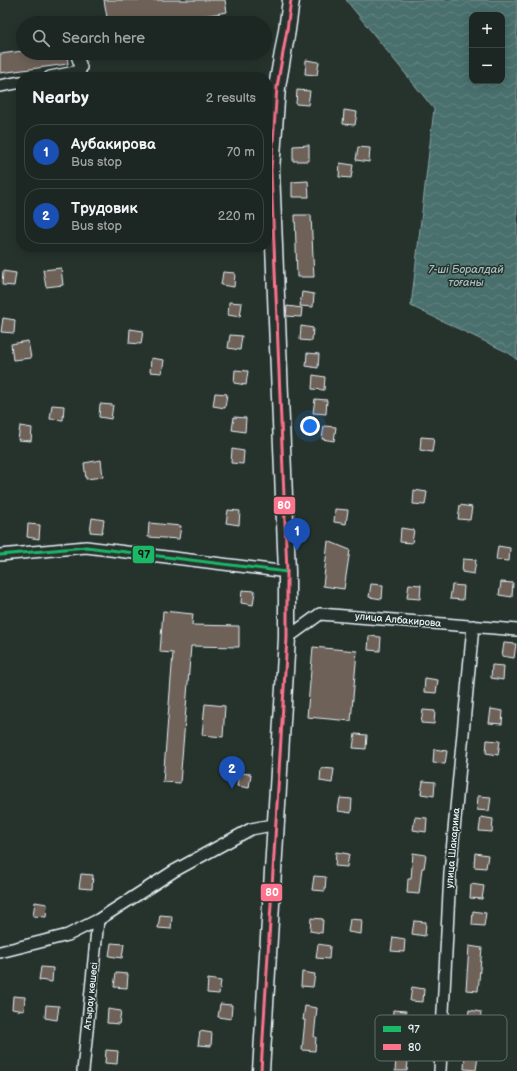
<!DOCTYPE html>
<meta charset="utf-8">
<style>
:root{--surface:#1c2622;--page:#29322f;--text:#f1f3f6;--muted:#a0a5a5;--line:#3a4340;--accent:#1a73e8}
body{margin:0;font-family:"Balsamiq Sans",sans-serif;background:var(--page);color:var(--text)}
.controls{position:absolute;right:12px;top:12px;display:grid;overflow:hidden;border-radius:8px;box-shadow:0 2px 10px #0003}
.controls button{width:36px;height:36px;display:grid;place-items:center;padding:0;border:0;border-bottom:1px solid var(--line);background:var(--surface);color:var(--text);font:20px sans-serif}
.you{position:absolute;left:310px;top:426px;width:14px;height:14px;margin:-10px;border:3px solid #fff;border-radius:50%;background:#1a73e8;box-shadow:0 0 0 6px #1a73e833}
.badge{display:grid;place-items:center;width:26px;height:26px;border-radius:50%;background:var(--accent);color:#fff;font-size:13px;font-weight:700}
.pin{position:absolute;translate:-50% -33px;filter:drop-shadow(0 1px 2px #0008)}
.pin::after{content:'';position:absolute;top:21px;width:14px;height:12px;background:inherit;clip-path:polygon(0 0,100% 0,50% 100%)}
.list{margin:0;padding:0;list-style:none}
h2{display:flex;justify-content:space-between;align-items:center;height:52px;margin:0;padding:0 16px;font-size:17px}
h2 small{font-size:13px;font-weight:400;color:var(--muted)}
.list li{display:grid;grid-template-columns:26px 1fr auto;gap:12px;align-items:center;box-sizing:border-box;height:56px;margin:0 8px 8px;padding:0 8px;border:1px solid var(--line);border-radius:16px}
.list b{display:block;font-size:15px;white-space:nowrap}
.list p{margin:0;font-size:13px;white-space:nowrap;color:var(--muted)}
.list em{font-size:13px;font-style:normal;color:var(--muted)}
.icon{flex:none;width:22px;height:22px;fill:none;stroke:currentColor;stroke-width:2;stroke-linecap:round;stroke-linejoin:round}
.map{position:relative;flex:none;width:517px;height:1071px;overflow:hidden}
.search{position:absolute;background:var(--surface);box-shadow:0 2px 10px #0003;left:16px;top:16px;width:256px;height:44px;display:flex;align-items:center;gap:10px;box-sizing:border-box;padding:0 14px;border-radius:22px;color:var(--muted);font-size:15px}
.panel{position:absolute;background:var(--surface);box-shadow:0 2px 10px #0003;left:16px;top:72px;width:256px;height:180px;border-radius:16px}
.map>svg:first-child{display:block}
.water{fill:url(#water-waves);stroke:#89a3a5;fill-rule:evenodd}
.building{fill:#6e6259;stroke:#e8f1f8}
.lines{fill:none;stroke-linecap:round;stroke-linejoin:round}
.street-casing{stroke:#e8f1f8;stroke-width:14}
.secondary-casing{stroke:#e8f1f8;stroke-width:19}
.street{stroke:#26332d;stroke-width:11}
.secondary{stroke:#26332d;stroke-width:16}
.bus-1-casing{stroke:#26332d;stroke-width:6}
.bus-2-casing{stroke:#26332d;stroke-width:6}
.bus-1{stroke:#1ab867;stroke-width:3}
.bus-2{stroke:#fc738d;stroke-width:3}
.labels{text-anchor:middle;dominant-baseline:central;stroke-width:3;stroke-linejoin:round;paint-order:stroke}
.street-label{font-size:10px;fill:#e8f1f8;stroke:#26332d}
.water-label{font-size:11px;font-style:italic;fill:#a9bdc0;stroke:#26332d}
.key{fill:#26332d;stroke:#606c6a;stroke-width:1}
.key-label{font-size:11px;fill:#e8f1f8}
.line-badge{stroke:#26332d;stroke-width:1.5}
.badge-label{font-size:11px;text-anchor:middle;font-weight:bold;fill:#fff}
.pale-badge-label{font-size:11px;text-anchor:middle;font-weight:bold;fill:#111}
</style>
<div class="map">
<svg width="517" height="1071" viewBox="0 0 517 1071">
<defs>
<pattern id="water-waves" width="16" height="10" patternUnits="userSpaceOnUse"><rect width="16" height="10" fill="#4a6f6d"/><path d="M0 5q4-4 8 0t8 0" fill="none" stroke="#648483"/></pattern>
</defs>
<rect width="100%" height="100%" fill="#26332d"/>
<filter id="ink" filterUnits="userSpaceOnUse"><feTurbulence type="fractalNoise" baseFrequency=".025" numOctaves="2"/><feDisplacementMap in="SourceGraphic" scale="8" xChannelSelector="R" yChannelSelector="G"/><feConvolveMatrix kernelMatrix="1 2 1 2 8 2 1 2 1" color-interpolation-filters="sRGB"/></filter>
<g filter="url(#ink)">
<!-- water -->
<path class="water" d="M346,0H517V360L509,353L411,306L434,109ZM472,15H502V81H472Z"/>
<!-- building -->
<path class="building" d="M104,0H225L227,12L160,23H108Z
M23,51V53H67L68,64L0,73V54Z
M306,60L319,62L317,75L305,74Z
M297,90L310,91L308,105L296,104Z
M344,110L357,112L355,125L343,124Z
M309,145V161H293V146Z
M358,147L370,148L369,162L356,160Z
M340,163L353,165L351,178L339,177Z
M308,181L309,197H292V182Z
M295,215H311L314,277H297Z
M61,268L63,285L46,287L43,270Z
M3,271L16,273L14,286L2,285Z
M223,272L235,273L234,287L221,285Z
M302,292L314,294L313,307L300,306Z
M229,302L242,303L240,317L228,315Z
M287,306L302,308L301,317L286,316Z
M3,318L15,320L14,333L1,332Z
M301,326L313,328L312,341L300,340Z
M130,329L143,331L141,344L129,343Z
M230,335L242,336L240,350L228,348Z
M28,341L31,358L13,360L11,344Z
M307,353L319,354L318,368L306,366Z
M151,358L164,360L162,373L150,372Z
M235,370L248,371L246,385L234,383Z
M313,375L325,377L324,390L312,389Z
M215,393L227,394L225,408L213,406Z
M315,399L327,400L326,414L313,413Z
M100,404L113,405L111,419L99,417Z
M52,405L64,406L63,420L50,419Z
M234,417L246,418L245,432L232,430Z
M20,426L32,428L31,441L18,440Z
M324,426L336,427L334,441L322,439Z
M421,437L434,438L432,452L420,450Z
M232,449L244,451L243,464L231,463Z
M101,460L103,477L86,479L84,463Z
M414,490L427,492L425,505L413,504Z
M460,505L472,507L470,520L458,519Z
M335,509L348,510L346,524L334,522Z
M228,510L240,511L239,525L226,523Z
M92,518L104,520L102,533L90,532Z
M149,523L181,526L179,539L148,537Z
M28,524L40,525L39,539L27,537Z
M401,528L414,530L412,543L400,542Z
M328,541L350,550L344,589L323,586Z
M498,546L510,548L509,561L496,560Z
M463,559L476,560L474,574L462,572Z
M501,582L513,583L512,597L499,595Z
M371,584L383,585L382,599L369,597Z
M409,584L421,585L420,599L407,598Z
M452,585L464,586L463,600L450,599Z
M242,590L255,591L253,605L241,603Z
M163,611L193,614L192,625L239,626V647L191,646L180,783L163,782L173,653L160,652Z
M369,636L381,637L380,651L368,650Z
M504,643L516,644L514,658L502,656Z
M313,647L357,651L351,721L307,717Z
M492,665L504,666L503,680L491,678Z
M425,678L438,680L436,693L424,692Z
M205,704L225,706L223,737L202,735Z
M491,709L503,711L502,724L489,723Z
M423,710L435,711L434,724L421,723Z
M355,734L367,735L366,749L353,748Z
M487,740L500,741L498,755L486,753Z
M434,749L447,751L445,764L433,763Z
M321,768L334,769L332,783L320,781Z
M239,773L251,774L249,788L237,786Z
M423,781L435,782L434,796L421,794Z
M478,796L491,797L489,811L477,810Z
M340,798L352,799L351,813L338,811Z
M415,817L427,818L426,832L413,830Z
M481,817L493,819L492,832L479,831Z
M336,852L349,854L347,867L335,866Z
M413,853L426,855L424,868H422L419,894L407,893L408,879H411Z
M475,853L488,855L486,868L474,867Z
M81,874L93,875L92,889L79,888Z
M314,876L326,877L325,891L312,890Z
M471,884L484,886L482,899L470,898Z
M35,902L47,904L46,917L33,916Z
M473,911L486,913L484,926L472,925Z
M160,915L172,916L171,929L158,928Z
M311,918L323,919L322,933L310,931Z
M350,919L362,920L361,934L348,932Z
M414,921L426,922L425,936L412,934Z
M393,937L405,939L404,952L391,951Z
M111,943L124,944L122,958L109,956Z
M318,944L330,946L329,959L316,958Z
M469,946L482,948L478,991L466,990Z
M41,967L53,968L52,982L39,980Z
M302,972L315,974L313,987L301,986Z
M116,973L128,974L127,988L114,987Z
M208,979L221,981L219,994L207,993Z
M412,987L424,989L423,1002L410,1001Z
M13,996L25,997L24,1011L12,1009Z
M220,1004L232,1005L231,1019L218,1017Z
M46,1005L59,1006L57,1020L45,1018Z
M305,1006L317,1008L314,1037H316L315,1051L302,1050L305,1020H303Z
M108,1009L121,1011L119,1024L107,1023Z
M393,1010L406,1011L404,1025L392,1023Z
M469,1010L481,1012L480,1025L467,1024Z
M200,1031L212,1033L211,1046L198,1045Z
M106,1050L118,1051L117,1064L105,1063Z
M465,1055L478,1057L476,1070L464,1069Z
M396,1059L408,1061L407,1071H395Z"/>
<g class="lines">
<!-- street casing -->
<g class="street-casing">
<path id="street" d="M50,77L80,71L81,67L76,53
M0,86L21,82
M0,555L86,547L287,572
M287,638L320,614L517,630
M0,952L68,935L98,920L174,871L251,829L277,824
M83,1071L98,920
M440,1071L450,873L473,626"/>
</g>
<!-- secondary casing -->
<g class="secondary-casing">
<path id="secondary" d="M261,1071L287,638V572L271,170L277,87L287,30L291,0"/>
</g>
<!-- street -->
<use href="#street" class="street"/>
<!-- secondary -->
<use href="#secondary" class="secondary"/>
<!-- bus-1 casing -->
<g class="bus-1-casing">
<path id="bus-1" d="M0,555L86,547L287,572"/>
</g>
<!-- bus-2 casing -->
<g class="bus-2-casing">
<path id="bus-2" d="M261,1071L287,638V572L271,170L277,87L287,30L291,0"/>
</g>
<!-- bus-1 -->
<use href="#bus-1" class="bus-1"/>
<!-- bus-2 -->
<use href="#bus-2" class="bus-2"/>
</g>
</g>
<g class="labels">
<!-- street labels -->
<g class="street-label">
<text transform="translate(398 620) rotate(5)">улица Албакирова</text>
<text transform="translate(453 848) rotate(-85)">улица Шакарима</text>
<text transform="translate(91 996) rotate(-84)">Атырау көшесі</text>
</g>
<!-- water labels -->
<g class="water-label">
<text x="466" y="269">7-ші Боралдай<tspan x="466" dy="13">тоғаны</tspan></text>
</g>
</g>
<!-- legend -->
<rect x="375" y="1015" width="132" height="46" rx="6" class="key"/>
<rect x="383" y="1026" width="18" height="6" fill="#1ab867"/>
<rect x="383" y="1044" width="18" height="6" fill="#fc738d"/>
<g class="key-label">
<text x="408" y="1033">97</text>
<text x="408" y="1051">80</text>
</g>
<g class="line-badge">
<rect x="273" y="496" width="23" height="19" rx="4" fill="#fc738d"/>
<rect x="132" y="545" width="23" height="19" rx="4" fill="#1ab867"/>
<rect x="260" y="883" width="23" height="19" rx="4" fill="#fc738d"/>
</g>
<g class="badge-label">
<text x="284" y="509">80</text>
<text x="272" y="896">80</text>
</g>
<g class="pale-badge-label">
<text x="144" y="558">97</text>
</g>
</svg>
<div class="controls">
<button>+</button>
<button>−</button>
</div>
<div class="you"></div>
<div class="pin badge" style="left:297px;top:551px;background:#1a4fb4">1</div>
<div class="pin badge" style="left:232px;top:789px;background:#1a4fb4">2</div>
<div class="search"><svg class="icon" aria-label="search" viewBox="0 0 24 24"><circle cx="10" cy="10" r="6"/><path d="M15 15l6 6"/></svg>Search here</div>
<section class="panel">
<h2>Nearby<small>2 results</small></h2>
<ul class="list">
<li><span class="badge" style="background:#1a4fb4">1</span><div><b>Аубакирова</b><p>Bus stop</p></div><em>70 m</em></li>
<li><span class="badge" style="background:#1a4fb4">2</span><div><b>Трудовик</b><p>Bus stop</p></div><em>220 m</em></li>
</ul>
</section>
</div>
